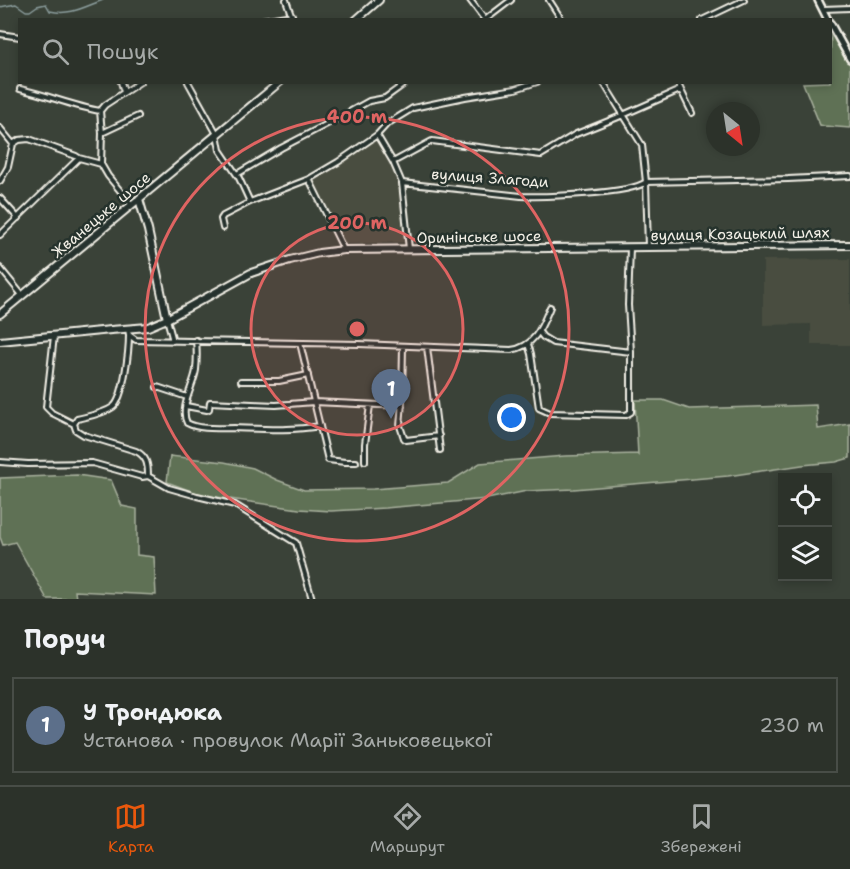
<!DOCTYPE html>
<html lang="uk">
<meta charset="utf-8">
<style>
:root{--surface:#2c322a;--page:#343a32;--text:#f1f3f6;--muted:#a6aaa8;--line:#484d47;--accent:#ea580c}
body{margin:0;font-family:"Shantell Sans",sans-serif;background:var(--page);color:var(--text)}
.controls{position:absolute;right:18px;bottom:18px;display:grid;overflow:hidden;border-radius:0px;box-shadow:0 3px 9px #0003}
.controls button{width:54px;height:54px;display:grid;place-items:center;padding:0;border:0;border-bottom:2px solid var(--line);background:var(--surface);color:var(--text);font:30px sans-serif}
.compass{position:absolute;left:706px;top:102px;width:54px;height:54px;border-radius:50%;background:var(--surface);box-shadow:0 3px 9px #0003;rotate:150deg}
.you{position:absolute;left:512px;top:418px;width:21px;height:21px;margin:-15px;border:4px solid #fff;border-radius:50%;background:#1a73e8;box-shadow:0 0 0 9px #1a73e833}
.badge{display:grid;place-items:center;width:39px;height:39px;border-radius:50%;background:var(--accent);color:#fff;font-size:20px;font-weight:700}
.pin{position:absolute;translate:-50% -50px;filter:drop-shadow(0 2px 3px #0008)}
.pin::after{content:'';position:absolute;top:32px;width:21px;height:18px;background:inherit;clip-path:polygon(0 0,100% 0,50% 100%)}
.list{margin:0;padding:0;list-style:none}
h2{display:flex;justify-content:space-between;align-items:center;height:78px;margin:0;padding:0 24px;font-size:26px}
h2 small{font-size:20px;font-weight:400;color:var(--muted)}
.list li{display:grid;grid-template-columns:39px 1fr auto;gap:18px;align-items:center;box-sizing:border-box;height:96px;margin:0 12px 12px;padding:0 12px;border:2px solid var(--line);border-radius:0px}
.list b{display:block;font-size:22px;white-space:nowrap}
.list p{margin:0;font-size:20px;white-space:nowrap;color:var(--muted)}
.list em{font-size:20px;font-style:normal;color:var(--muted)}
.icon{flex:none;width:33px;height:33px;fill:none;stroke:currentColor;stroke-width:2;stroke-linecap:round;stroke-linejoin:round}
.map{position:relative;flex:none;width:850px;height:599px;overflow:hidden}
.search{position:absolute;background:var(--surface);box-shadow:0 3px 9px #0003;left:18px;right:18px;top:18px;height:66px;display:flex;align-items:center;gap:15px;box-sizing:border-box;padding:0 21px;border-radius:0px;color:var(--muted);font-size:22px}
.sheet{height:186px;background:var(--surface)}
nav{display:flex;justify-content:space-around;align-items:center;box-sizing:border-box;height:84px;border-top:2px solid var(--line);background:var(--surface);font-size:16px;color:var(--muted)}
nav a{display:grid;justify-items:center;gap:3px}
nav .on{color:var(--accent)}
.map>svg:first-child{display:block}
.built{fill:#484d40}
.green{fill:#5e7154;stroke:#a9b19e;stroke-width:1.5}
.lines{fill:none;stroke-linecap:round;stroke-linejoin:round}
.stream{stroke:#8c9e9e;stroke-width:1.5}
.street-casing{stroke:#f4f1e8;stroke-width:8}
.secondary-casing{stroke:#f4f1e8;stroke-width:10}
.primary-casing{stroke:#f4f1e8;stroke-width:10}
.street{stroke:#26332d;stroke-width:4}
.secondary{stroke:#26332d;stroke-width:5}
.primary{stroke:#26332d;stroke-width:6}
.ring{fill:none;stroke:#df6462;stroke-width:3}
.labels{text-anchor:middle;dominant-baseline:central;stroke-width:5;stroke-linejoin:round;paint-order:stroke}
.street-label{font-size:15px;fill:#f4f1e8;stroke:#26332d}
.centre{fill:#df6462;stroke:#26332d;stroke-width:3}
.ring-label{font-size:18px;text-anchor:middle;font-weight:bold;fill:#df6462;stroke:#26332d;stroke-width:5;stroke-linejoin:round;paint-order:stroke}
</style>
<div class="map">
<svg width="850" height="599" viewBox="0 0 850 599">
<rect width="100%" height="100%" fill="#3a4238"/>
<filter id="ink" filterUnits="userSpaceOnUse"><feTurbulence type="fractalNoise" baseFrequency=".0167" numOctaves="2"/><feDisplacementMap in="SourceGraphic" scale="12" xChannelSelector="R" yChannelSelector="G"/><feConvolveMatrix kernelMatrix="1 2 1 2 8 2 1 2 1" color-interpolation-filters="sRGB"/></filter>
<g filter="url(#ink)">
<!-- built -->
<path class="built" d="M376,138L391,163L400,184L407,242L343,244L311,179Z
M850,259V345H811V324L763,325V260Z"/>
<!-- green -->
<path class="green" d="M831,29L850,63V128L824,126L820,125L803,83L830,82Z
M635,400H663L689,409L816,405L818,429L850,424V458L836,462L802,465L728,476L574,489L527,491L487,499L385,508L331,511L299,509L202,495L167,482L170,456L224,462L253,468L277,480L304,490L373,489L448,483L480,463L565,456L637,454L638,455Z
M77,475L111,480L122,506L137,509V555L154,557L156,595L75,591L76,599H47L15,542L3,545L0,537V478Z"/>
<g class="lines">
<!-- stream -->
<path class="stream" d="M0,7L16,4L26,11H30L37,6L46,4L50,11C70,16 84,7 103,0"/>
<!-- street casing -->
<g class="street-casing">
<path id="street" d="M286,0L293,20
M470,0L485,20
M549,0L562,20
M823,9L850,8
M262,20L292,15
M485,20L511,0
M702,20L744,0
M0,34L20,37
M121,82L124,92
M188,82L217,134L220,150L239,178L250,202
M603,82L642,145L646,182L648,247
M677,82L692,113
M20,89C47,95 73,106 100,111
M100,111L102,133L101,164L108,176L132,205
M100,111L105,105L140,82
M0,128L13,144L8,167L0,181
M102,133L138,116
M377,135L393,162L402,183L409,249
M13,144L19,140L29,139L76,156L79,158L101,164
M393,162L432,141L541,155L576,134L616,118L680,90
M237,174L281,148L333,121L369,101L385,98L407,82
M309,179L344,250
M402,183L521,196C544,197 630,194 646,182L788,179L850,176
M0,198L18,218
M223,228L221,219L223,216L250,202L309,179L338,162L377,135L387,124L413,108L465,97L515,89L537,82
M0,235L79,158
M0,268L22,295
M167,319L173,341
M128,329L129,335L136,340L359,344L511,350C535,347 542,326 550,307
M539,332L543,337L553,343L631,352
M54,336L46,407L52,413L74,424
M196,340C197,350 197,360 196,370C194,385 179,408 187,423C200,430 219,428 234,428C263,429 291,431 320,426
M300,343L328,460L345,462H356
M528,344L531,354L539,408L550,413L626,415L631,412V352L628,305L630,248
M403,346L402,402L400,426L404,438L406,440L439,436
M427,347L440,450
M241,381H279L308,375
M157,387L187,397
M186,406L207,410L209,409L210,402L276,405L314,402L402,406
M74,424L77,419C89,416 103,414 113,407C124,399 129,349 129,335
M74,424L76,430L84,435L136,451C147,457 148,464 148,476
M365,461V444L370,405
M0,462L28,464L92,463L142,477L148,476L169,488L197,496L235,505L296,543L312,599"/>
</g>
<!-- secondary casing -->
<g class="secondary-casing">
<path id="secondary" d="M818,0L828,20
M830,23L850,59"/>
</g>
<!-- primary casing -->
<g class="primary-casing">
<path id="primary" d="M356,20L379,0
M139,199L148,230L167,319
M0,314L280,82
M0,341L111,330L148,327L167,319L251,273L290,260L319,253L344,250L850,245"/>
</g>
<!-- street -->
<use href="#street" class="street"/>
<!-- secondary -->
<use href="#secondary" class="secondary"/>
<!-- primary -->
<use href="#primary" class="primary"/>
</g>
</g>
<!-- distance rings -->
<circle cx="357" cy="329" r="106" fill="#df6462" fill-opacity=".12"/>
<g class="ring">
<circle cx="357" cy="329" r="106"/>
<circle cx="357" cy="329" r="212"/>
</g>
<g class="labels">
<!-- street labels -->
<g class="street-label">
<text transform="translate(490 178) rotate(4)">вулиця Злагоди</text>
<text transform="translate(101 215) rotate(-40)">Жванецьке шосе</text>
<text transform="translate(740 234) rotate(-1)">вулиця Козацький шлях</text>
<text transform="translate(479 237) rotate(-1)">Оринінське шосе</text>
</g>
</g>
<circle cx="357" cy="329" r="9" class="centre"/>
<g class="ring-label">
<text x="357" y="123">400 m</text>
<text x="357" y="229">200 m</text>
</g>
</svg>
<div class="controls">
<button><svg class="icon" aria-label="locate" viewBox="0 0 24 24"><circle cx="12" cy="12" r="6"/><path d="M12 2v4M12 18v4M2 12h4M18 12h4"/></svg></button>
<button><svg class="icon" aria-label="layers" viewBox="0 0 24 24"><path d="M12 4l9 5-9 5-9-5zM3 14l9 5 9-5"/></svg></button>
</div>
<svg class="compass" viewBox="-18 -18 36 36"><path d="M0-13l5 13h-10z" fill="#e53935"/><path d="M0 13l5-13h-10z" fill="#a6aaa8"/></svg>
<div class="you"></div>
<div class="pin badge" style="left:391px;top:419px;background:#5c6f8a">1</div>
<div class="search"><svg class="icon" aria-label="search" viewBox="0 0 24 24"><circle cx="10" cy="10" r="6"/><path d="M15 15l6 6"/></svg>Пошук</div>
</div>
<section class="sheet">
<h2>Поруч<small></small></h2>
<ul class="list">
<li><span class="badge" style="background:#5c6f8a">1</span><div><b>У Трондюка</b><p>Установа · провулок Марії Заньковецької</p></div><em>230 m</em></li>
</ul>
</section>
<nav>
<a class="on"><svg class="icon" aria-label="map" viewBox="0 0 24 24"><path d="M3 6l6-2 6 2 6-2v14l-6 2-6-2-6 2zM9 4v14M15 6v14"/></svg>Карта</a>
<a><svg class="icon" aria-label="directions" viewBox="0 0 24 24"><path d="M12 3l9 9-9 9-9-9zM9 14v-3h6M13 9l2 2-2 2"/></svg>Маршрут</a>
<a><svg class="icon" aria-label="saved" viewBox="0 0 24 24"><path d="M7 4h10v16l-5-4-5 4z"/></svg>Збережені</a>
</nav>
